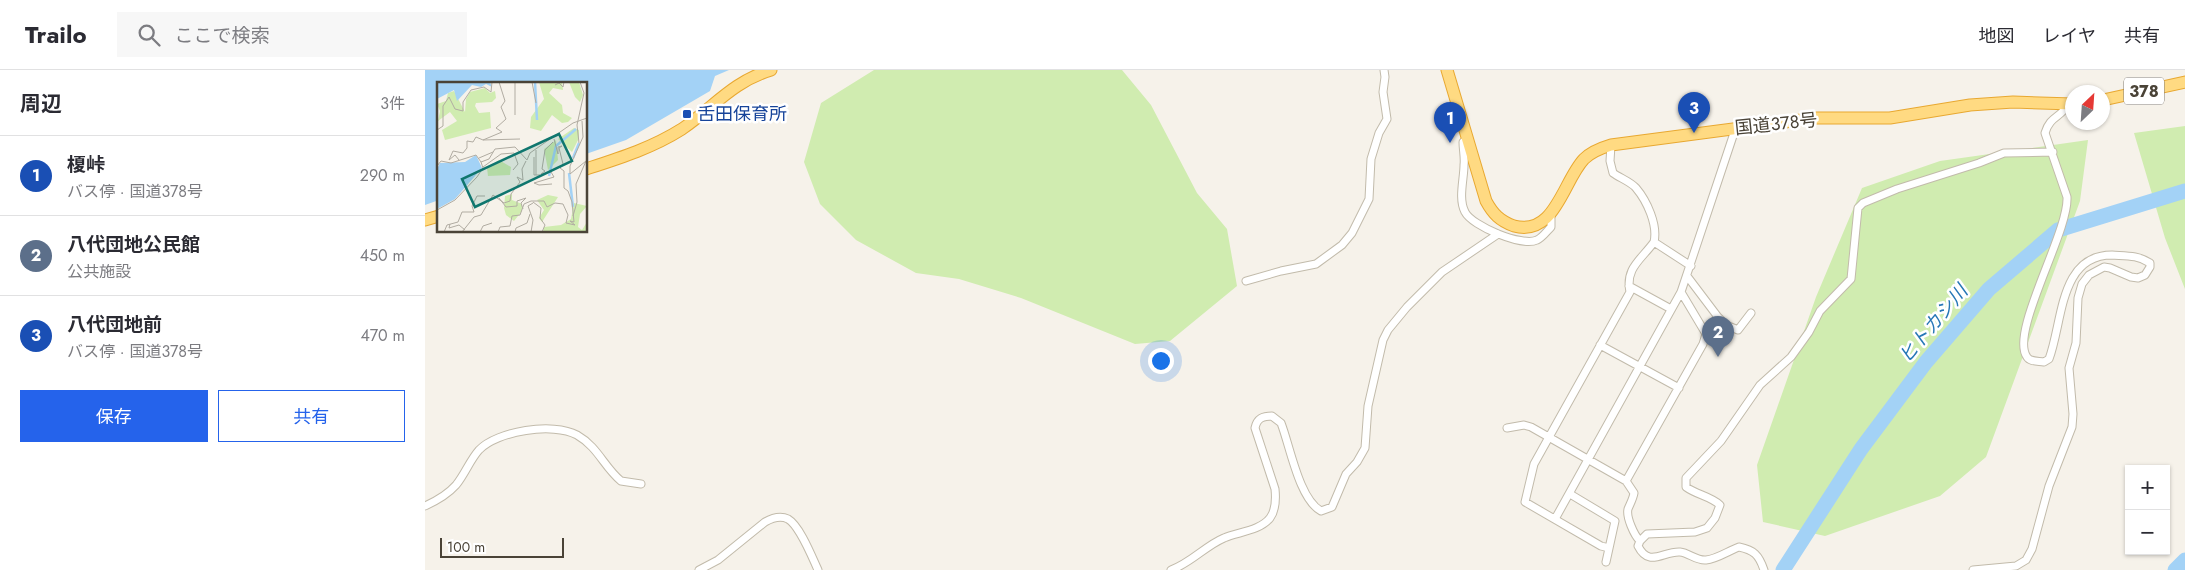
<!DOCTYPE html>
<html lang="ja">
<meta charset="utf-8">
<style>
:root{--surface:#fff;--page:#f7f7f7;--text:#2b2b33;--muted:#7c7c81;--line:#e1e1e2;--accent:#2563eb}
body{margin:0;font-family:Jost,"Noto Sans JP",sans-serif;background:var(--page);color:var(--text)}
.controls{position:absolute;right:15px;bottom:15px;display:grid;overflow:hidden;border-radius:0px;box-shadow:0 1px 4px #0004}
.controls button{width:45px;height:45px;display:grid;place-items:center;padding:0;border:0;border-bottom:1px solid var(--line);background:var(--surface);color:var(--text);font:25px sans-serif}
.compass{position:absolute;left:1640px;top:15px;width:45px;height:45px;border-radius:50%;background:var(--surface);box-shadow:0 1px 4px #0004;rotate:25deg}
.scale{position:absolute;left:15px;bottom:12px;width:124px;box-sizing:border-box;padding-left:5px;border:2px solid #4a4337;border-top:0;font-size:14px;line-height:18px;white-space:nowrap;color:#4a4337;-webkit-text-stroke:4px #fff;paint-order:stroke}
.you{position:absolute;left:735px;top:290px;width:18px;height:18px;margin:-12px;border:4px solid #fff;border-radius:50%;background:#1a73e8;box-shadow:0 0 0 8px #1a73e833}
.badge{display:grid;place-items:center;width:32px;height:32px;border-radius:50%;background:var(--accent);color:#fff;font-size:16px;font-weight:700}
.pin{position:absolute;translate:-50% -41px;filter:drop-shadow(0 1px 2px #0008)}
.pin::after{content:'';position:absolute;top:26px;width:18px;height:15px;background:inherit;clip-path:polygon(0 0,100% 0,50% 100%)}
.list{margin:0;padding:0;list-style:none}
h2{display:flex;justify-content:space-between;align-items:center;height:65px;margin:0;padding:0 20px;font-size:21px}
h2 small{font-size:16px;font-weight:400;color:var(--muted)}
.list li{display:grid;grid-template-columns:32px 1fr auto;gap:15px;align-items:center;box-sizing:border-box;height:80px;padding:0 20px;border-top:1px solid var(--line)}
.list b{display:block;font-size:19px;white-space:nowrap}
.list p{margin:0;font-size:16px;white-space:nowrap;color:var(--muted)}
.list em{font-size:16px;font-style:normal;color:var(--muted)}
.actions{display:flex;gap:10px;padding:15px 20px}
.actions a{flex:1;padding:11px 0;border:1px solid var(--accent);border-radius:0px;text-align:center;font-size:18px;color:var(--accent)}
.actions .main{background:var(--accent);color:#fff}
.icon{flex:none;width:28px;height:28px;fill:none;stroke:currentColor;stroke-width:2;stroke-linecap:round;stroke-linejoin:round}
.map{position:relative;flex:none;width:1760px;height:500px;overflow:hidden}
header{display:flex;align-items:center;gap:30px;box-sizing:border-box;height:70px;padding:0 25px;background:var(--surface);border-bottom:1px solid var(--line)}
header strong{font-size:24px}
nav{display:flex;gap:28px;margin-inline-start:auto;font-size:18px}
.search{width:350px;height:45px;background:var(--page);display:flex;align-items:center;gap:12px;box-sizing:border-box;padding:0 18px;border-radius:0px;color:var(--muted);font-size:19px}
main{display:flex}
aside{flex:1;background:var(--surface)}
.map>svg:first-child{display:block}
.green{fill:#d0ecb0}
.water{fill:#a3d2f6}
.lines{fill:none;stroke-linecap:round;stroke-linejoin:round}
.river{stroke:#a3d2f6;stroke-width:15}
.minor-casing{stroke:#c2bbab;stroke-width:9}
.trunk-casing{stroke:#e8a831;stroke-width:13}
.minor{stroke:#fff;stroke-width:7}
.trunk{stroke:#ffda82;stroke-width:11}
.transit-dot{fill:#1a4fb4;stroke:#fff;stroke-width:2}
.labels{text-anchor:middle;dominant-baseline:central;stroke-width:5;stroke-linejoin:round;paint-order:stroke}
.shield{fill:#fff;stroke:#807b73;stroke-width:1}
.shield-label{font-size:16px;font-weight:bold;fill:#4a4337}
.transit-label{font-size:18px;fill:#164399;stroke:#fff;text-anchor:start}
.street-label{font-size:18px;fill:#4a4337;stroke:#fff}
.water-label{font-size:19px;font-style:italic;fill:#2677b6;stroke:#fff}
.inset-river{fill:none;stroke:#a3d2f6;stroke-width:2.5}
.inset-road{fill:none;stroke:#b1aca2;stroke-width:1}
.view{fill:#0f766e;fill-opacity:0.15;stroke:#0f766e;stroke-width:2.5}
.inset-edge{fill:none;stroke:#4a4337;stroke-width:2.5}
</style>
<header>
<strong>Trailo</strong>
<div class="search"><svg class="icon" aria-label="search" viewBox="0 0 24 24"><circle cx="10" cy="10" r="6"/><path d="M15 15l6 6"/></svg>ここで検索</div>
<nav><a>地図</a><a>レイヤ</a><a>共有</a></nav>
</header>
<main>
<aside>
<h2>周辺<small>3件</small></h2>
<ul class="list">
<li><span class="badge" style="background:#1a4fb4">1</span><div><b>榎峠</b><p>バス停 · 国道378号</p></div><em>290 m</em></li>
<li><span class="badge" style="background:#5c6f8a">2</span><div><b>八代団地公民館</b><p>公共施設</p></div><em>450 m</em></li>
<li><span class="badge" style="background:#1a4fb4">3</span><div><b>八代団地前</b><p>バス停 · 国道378号</p></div><em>470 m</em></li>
</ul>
<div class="actions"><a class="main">保存</a><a>共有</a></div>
</aside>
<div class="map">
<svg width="1760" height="500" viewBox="0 0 1760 500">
<rect width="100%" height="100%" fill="#f6f2ea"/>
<!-- green -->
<path class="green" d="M449,0H697L726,35L772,123L802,159L812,216L745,271L710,274L596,228L534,209L491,203L431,170L395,134L379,92L396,33Z
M1760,56V219L1740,168L1709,63Z
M1663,70L1655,131L1561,387L1515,426L1400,466L1338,452L1332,395L1391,227L1437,118L1515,91Z"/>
<!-- water -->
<path class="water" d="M0,0H304L290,6L285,21L201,70L161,84V14H14V130L0,135Z"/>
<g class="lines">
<!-- river -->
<path class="river" d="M1358,500L1436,379L1501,292L1564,219L1633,160L1760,121
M1750,500L1760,490"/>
<!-- minor casing -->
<g class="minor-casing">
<path id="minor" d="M1043,68L1038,72C1038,80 1040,88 1039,95C1039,109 1033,129 1040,142C1047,156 1097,177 1112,170C1117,168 1122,161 1126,157V144
M1186,75L1185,91L1188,103C1195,108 1206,112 1211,118C1222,131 1233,155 1229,172L1266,196
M1262,206L1293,247L1301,255L1313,260L1326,243
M821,211L856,201L891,194L917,175L927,163L944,129L946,89L954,63L962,49L958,22L960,7L959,0
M1204,216L1246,239
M1175,275L1254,318
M1082,358L1099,355L1106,357L1201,411L1209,423C1208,429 1205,434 1203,439C1201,447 1209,465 1215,471
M1201,411L1278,274L1281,264L1256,222
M1145,424L1190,451L1181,492
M0,436C11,431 23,424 31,415C40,404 45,390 54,380C72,361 128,352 152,365C173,377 179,397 196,411L216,414
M1130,449L1256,222L1308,66V58
M1184,478L1176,476L1100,432L1109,394L1205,222C1200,198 1216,190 1229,172
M274,500L293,490L340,452C347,448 355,445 363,449C375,456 387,487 393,500
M746,500C766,493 780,476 799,468C812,462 835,461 845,448C851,440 851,429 850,419L830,358C832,348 838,346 847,346L856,353C865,376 874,429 896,441L907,437L921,404L932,392L940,378L943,336L958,270L963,260L982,237L1017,202L1073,164
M1339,500C1334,485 1329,480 1314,477C1303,481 1292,489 1281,490C1272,491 1264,483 1255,482C1238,481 1224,498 1213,476L1215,471L1222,464L1270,462L1282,458L1290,448L1295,435C1285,426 1272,425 1261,417V408L1296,371L1335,315L1366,287L1384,262L1395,241L1426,209L1433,138L1438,133L1472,119L1554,93L1579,83L1628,82
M1548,500L1591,496L1601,490L1607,479L1624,416L1647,357L1648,344L1644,298L1651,273L1653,228L1657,214L1664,205L1679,197L1685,198L1706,207L1713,208L1720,205L1725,197V193C1713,185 1701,186 1687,185C1634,185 1638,252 1624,289L1619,292C1613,291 1605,292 1602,287C1584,263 1644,162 1642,127L1620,63C1625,46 1635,48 1643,35"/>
</g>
<!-- trunk casing -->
<g class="trunk-casing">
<path id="trunk" d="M1022,0L1061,131C1068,144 1075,151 1089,156C1130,167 1138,111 1159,89C1166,82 1176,78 1186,75L1391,48H1465L1545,35L1588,32L1648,34
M1678,30L1760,12
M161,99C195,88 227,78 257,59C289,37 307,12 346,0
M0,150L14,146"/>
</g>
<!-- minor -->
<use href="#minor" class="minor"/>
<!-- trunk -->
<use href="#trunk" class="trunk"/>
</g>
<!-- markers -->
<rect class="transit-dot" x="257" y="39" width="10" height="10" rx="2.5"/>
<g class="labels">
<!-- shield labels -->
<rect class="shield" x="1699" y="7.5" width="40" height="27" rx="4"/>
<g class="shield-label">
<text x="1719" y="21">378</text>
</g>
<!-- transit labels -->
<g class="transit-label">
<text x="272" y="44">舌田保育所</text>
</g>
<!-- street labels -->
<g class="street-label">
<text transform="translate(1351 54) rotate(-6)">国道378号</text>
</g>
<!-- water labels -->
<g class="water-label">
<text transform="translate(1508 254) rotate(-50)">ヒトカシ川</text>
</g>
</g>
<!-- overview -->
<g transform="translate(12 12)">
<rect width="150" height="150" fill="#f6f2ea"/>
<path d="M102,0H125L126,8L116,6L112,11L125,23L126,31L135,36L131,40L125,41L115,33L104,49L93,46L94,35L107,17ZM132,0H142L146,13L143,20L138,15ZM48,6L53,11L58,9L59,16L55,20L39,21L38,24L42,31L53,30L54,46L8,58L5,48L20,39L13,30L1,39L3,29L0,22L9,19L11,11L17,9L28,30L29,17L33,10ZM137,46L142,48V56L135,70L121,57ZM119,58L121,78L111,88L107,67ZM62,78L74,85L73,93L51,94L50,86ZM75,112V118L85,122V129L77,139L69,133L67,126L68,114ZM111,113L121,115L105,140L102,136L107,128L100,118ZM137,121L150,124L143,132L141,145L145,148L150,140V150H106L107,145L124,143L134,137Z" fill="#d0ecb0"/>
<path d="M0,0H53L55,5L49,2L44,5L35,3L20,19L17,8L0,17ZM39,73L45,86L18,117L0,127V87L3,81L28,80Z" fill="#a3d2f6"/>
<path class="inset-river" d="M98,0L100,38M136,76L142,61M132,91L136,125M112,94L119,64L139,47"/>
<path class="inset-road" d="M62,0L68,19L64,25L69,37L59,46L65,50M78,0V33M95,0L99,21M118,3L122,1L126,5L127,0M0,48L6,44V24L12,15L18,27L26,29V20L34,8L47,5L54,10L55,0M65,50L46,58L83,57M142,61L140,43L147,11L143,0M97,75V93H103M42,76L56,70M22,78L18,73L12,78L16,69L26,71L30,66V59L36,60L39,55L46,58M0,84L4,79L14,81L39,73L44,80M46,85L64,72L77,71L81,82L76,88M99,93V68M115,102L102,103L97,101L117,95L114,90L104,92L108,89L105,87L108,68L116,60M62,116L69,125L80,124V119L89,116L84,121L86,127M96,120L104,126L103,136L108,143L105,150M0,128L18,118L40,95L46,86L44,80L52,77L58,67L78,65L90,78L93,71L136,41L150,36M136,134L140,120L139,102L149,79L133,92V84L146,55L145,39M13,142L12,146L22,143L28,148M7,150L10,143L21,140L25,130H37L35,124L40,114H48M25,150L37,135L44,133L56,113L67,121L73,119L74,112L83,100L80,95L86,98L85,87L89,79M43,150L46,144L55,141M61,150L63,145L73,144L75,134L83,133L87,122L94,119H107L110,125L118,121L126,122L131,133L129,141L138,143L133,139L137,140L135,120L131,109L127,106V89L123,86L126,82L122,66L125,64L121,65V72L117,57M78,150L79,146L90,141L93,132M94,150L96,138L91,124L96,121"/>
<path class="view" d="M122,52L135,79L38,125L25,97Z"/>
<rect width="150" height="150" class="inset-edge"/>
</g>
</svg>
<div class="controls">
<button>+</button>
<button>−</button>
</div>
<svg class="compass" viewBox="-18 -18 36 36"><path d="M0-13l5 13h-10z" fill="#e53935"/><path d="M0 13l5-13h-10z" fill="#7c7c81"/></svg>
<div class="scale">100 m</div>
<div class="you"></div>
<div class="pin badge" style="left:1025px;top:73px;background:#1a4fb4">1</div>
<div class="pin badge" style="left:1293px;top:287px;background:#5c6f8a">2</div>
<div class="pin badge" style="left:1269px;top:63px;background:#1a4fb4">3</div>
</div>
</main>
